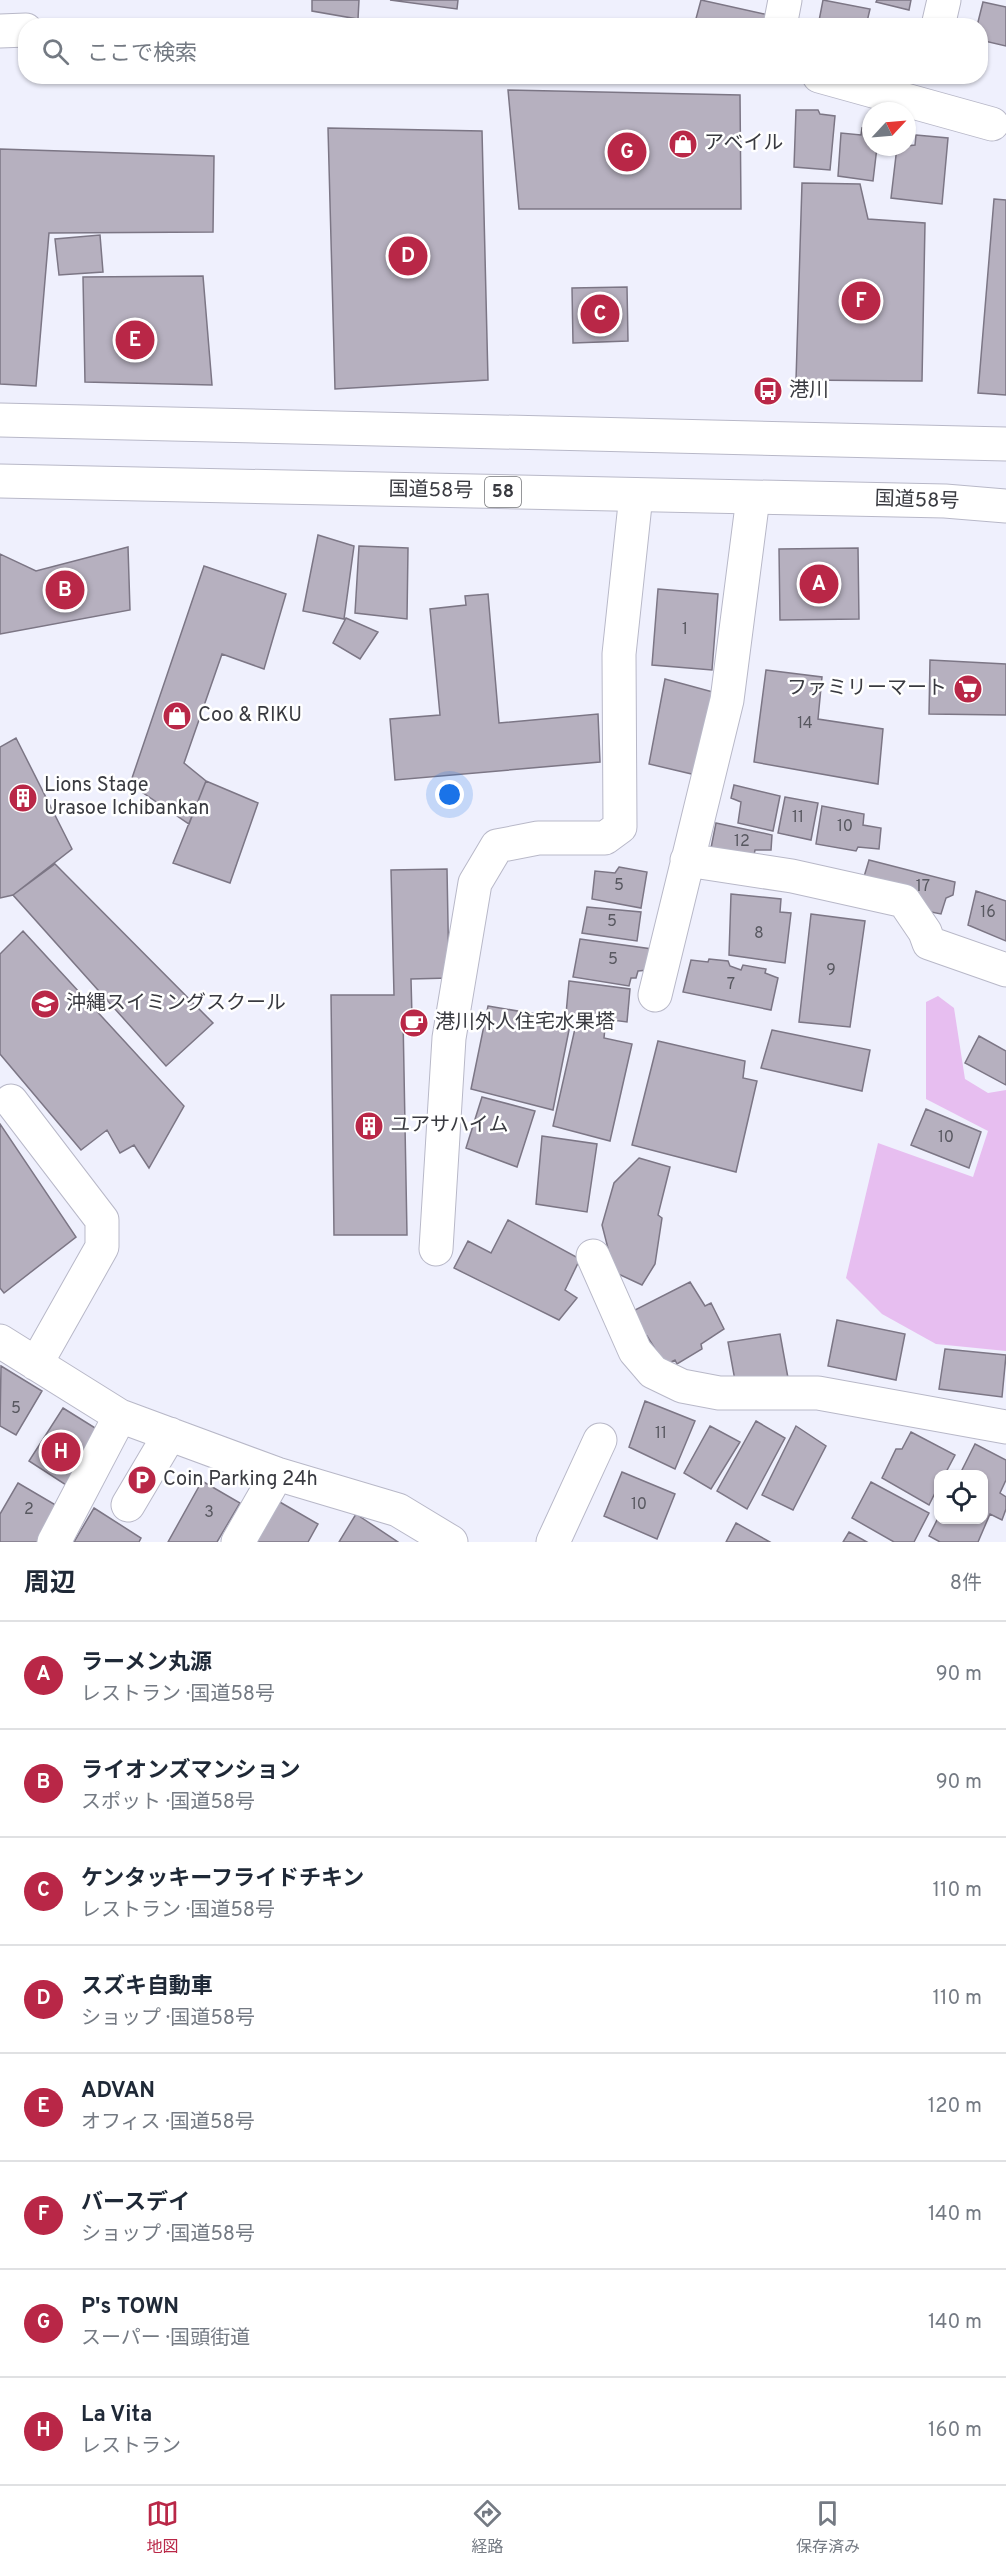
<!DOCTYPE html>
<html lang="ja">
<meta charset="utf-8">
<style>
:root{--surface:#fff;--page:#f2f2f3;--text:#1f2937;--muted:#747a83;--line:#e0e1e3;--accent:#b92747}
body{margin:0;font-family:Overpass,"Noto Sans JP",sans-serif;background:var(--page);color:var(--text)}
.controls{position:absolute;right:18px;bottom:18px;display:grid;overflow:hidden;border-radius:12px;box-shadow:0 2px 4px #0004}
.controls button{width:54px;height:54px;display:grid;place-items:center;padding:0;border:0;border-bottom:2px solid var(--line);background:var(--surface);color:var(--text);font:30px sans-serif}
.compass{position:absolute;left:862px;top:102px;width:54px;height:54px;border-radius:50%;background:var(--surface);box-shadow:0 2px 4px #0004;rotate:64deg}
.you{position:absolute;left:450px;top:795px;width:21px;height:21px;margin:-15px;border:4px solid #fff;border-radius:50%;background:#1a73e8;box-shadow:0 0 0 9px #1a73e833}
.badge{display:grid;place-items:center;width:39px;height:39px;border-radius:50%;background:var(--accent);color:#fff;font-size:20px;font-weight:700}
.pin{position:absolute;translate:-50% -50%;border:3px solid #fff;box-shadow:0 2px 6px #0006}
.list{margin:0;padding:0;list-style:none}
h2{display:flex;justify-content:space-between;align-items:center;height:78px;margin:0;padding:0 24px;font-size:26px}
h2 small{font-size:20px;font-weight:400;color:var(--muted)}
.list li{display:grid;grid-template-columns:39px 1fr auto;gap:18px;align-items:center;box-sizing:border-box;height:108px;padding:0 24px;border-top:2px solid var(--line)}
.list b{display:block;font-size:22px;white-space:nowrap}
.list p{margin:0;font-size:20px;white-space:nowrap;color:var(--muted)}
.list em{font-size:20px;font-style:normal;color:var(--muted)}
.icon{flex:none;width:33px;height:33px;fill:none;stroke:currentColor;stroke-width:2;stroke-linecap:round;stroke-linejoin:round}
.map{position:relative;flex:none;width:1006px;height:1542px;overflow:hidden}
.search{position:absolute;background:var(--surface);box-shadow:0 2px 4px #0004;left:18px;right:18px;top:18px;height:66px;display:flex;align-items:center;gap:15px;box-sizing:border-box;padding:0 21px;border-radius:24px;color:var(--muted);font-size:22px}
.sheet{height:942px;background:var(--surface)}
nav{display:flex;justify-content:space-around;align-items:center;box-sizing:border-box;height:84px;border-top:2px solid var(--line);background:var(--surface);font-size:16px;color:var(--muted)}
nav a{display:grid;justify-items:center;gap:3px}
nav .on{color:var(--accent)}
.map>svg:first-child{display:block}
.green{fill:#e7bef0}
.building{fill:#b6b0bf;stroke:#7c7685;stroke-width:1.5}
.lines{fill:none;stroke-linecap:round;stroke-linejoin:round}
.minor-casing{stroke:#b8b8c8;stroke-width:35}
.highway-casing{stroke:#b8b8c8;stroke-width:35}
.minor{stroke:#fff;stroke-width:33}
.highway{stroke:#fff;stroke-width:33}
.labels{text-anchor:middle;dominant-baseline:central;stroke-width:5;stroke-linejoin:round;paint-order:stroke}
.number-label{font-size:16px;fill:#585860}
.shield{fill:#fff;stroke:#747579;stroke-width:1.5}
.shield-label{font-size:18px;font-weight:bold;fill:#393a40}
.poi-label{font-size:20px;fill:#393a40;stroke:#fff;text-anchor:start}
.street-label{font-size:20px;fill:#393a40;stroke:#fff}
</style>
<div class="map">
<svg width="1006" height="1542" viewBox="0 0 1006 1542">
<rect width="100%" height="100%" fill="#eff0fd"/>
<!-- green -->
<path class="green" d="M938,996L954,1008L965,1079L988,1093L1006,1090V1351L936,1344L882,1314L846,1278L878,1143L973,1177L988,1131L926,1099V1002Z"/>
<!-- building -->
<path class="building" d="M312,0H359L358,19L312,11Z
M390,0H458L457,9Z
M701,0L769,15L767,26H694Z
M823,0L870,9L866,26H818Z
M877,0H911L909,10L876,2Z
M983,2L1006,7V46L980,40V26H977Z
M508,90L740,95L741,209H519Z
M796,110H818L820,114L835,116L830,170L794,167Z
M328,128L482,131L488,380L335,389Z
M862,128L871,130V147H877L873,181L838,176L841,133L861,135Z
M916,135L948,138L942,204L891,198L897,147L915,145Z
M0,149L214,156L213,232L49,233L36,386L0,384Z
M802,183L860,184L868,219L925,223L922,381L796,380Z
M994,199L1006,200V395L978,393Z
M100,235L103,272L59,275L55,239Z
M203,276L212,385L85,382L83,277Z
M627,287L628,341L573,343L572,288Z
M318,535L354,546L344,619L303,611Z
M359,546L408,548L407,619L355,613Z
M128,547L130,610L0,634V554L36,571Z
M858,548L859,619L780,620L779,549Z
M204,566L286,594L264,669L222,654L184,763L206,781L189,824L130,784Z
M658,589L718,594L712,670L652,665Z
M488,594L499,723L598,714L600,762L395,780L390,719L440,715L430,609L466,605L465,596Z
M346,618L378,632L360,659L333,643Z
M930,660L1006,664V715L929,714Z
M766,670L822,677L818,719L883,729L878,784L754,762Z
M665,679L713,692L696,775L649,764Z
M16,738L72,849L13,895L0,898V747Z
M206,781L258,803L230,883L173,863Z
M734,785L780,796L773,831L738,823L741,802L731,798Z
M785,797L818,803L811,840L778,833Z
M822,806L864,814L863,825L881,828L879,849L858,847L856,851L816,844Z
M716,823L772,835L771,850H755L753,860L710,853Z
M869,860L955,882L953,895L946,898L941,914L921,910L863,880Z
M55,864L213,1023L166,1066L13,895Z
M619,867L647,872L641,908L592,899L595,871L615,873Z
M447,869L449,978L411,979L412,1017H403L407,1235H334L331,995H394L391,870Z
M976,891L1006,901V941L968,925Z
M731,894L781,899L780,912L791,913L785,963L729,955Z
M587,907L641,912L637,941L582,933Z
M811,914L865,921L850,1027L799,1022Z
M23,931L184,1106L149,1168L134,1145L120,1153L107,1130L81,1150L0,1054V954Z
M580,939L652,949L649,970L638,971L636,978H631L629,986L573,977Z
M709,959L728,961L730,966L741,970L743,965L766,969L765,973L778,978L771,1010L683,992L691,960L708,962Z
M569,981L630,989L627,1022L566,1014Z
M488,1006L571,1020L553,1110L471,1089Z
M576,1024L605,1028L604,1038L632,1044L610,1141L553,1126Z
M772,1030L870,1050L862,1091L761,1068Z
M979,1036L1006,1051V1085L965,1063Z
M658,1041L745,1061L743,1078L757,1081L736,1172L632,1145Z
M482,1097L535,1111L517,1167L466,1148Z
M926,1109L981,1132L969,1168L911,1145Z
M0,1124L76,1237L4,1293L0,1288Z
M542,1136L597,1144L587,1212L536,1204Z
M639,1158L670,1167L658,1215L662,1218L655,1264L642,1285L614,1272L602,1225L614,1183Z
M508,1220L580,1259L565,1290L577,1298L559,1320L454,1268L468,1241L491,1253Z
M690,1282L705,1306L711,1303L724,1329L701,1344L702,1349L677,1364L675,1360L665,1365L647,1336L640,1338L629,1313Z
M837,1320L905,1334L896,1380L828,1366Z
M780,1334L788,1378L736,1386L728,1342Z
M945,1349L1006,1355L1002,1397L939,1389Z
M1,1366L42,1391L16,1435L0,1426Z
M645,1401L695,1421L675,1469L629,1447Z
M63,1408L100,1431L66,1485L29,1461Z
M756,1421L785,1438L747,1509L717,1491Z
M710,1426L740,1442L711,1489L684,1473Z
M796,1426L826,1446L793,1510L762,1495Z
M911,1432L955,1455L945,1474H938V1487L929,1505L882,1478L896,1449H902Z
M975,1444L1006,1460V1480L1000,1493L1006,1497V1509L1002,1520L990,1514L978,1542H940L929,1536L938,1518L984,1520V1474H960Z
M622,1472L675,1494L657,1539L604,1516Z
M202,1481L240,1503L217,1542H168Z
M871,1482L929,1513L914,1542H894L852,1518Z
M18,1483L59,1507L39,1542H0V1514Z
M278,1501L318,1524L308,1542H255Z
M94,1508L141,1538L139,1542H74Z
M356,1514L398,1542H339Z
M736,1523L770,1542H726Z
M849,1532L867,1542H843Z"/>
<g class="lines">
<!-- minor casing -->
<g class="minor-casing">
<path id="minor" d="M780,26L785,0
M938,26L944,0
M0,31L26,30
M819,76L992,124
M687,860L792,876L904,901L925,932L929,943L1006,970
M655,995L727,700L753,498
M11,1101L102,1220V1247L36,1364
M436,1249L449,1038L475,883L497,846L538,838H605L620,827L619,654L636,495
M593,1256L635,1351L653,1372L682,1386L719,1393H818L1006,1427
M0,1341L120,1416L277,1474L398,1510L451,1542
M128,1505L170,1434
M54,1542L120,1416
M238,1542L277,1474
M553,1542L600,1440"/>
</g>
<!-- highway casing -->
<g class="highway-casing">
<path id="highway" d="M0,420L1006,444
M0,481L945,501L1006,506"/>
</g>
<!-- minor -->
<use href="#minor" class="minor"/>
<!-- highway -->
<use href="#highway" class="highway"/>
</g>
<!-- icons -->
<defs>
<g id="shop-disc" transform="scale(1.5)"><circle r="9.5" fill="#b92747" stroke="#fff"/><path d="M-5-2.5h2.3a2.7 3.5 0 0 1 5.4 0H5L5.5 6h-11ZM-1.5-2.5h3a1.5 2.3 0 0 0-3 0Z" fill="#fff"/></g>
<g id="bus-disc" transform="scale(1.5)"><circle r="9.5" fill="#b92747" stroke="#fff"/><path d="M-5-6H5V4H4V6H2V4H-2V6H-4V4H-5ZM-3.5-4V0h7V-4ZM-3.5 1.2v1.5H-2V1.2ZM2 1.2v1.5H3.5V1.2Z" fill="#fff"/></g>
<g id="supermarket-disc" transform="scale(1.5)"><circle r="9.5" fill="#b92747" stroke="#fff"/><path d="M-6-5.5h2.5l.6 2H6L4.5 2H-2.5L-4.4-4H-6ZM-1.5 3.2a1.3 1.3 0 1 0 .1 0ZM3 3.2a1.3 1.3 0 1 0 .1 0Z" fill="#fff"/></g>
<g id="building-disc" transform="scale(1.5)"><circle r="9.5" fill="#b92747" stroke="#fff"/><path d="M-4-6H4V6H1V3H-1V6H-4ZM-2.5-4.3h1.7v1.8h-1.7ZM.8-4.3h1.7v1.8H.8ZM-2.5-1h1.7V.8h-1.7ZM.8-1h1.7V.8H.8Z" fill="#fff"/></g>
<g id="school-disc" transform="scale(1.5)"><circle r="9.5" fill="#b92747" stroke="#fff"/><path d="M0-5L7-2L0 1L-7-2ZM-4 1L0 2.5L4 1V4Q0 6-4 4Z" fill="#fff"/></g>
<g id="cafe-disc" transform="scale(1.5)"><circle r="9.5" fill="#b92747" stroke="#fff"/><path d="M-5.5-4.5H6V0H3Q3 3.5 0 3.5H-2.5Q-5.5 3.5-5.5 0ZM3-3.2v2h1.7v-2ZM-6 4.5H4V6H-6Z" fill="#fff"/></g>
<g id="parking-disc" transform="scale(1.5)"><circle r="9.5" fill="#b92747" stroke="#fff"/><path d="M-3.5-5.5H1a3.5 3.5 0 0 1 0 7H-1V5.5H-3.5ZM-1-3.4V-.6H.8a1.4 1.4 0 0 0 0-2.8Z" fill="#fff"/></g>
</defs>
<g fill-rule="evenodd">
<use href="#shop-disc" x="683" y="144"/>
<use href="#bus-disc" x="768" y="391"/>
<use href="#supermarket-disc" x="968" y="689"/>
<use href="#shop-disc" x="177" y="716"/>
<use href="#building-disc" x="23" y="798"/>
<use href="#school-disc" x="45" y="1004"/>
<use href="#cafe-disc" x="414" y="1023"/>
<use href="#building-disc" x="369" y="1126"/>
<use href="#parking-disc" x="142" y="1480"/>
</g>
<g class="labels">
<!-- number labels -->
<g class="number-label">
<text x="685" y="630">1</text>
<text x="805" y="724">14</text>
<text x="798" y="818">11</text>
<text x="845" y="827">10</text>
<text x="742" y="842">12</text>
<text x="619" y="886">5</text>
<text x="923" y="887">17</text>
<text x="988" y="913">16</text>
<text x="612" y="922">5</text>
<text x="759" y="934">8</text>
<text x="613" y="960">5</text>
<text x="831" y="971">9</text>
<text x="731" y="985">7</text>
<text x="946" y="1138">10</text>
<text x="16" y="1409">5</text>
<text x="661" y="1434">11</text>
<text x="639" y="1505">10</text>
<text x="29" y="1510">2</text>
<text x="209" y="1513">3</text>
</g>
<!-- shield labels -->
<rect class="shield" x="485" y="477" width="36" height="30" rx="4.5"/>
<g class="shield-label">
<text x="503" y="492">58</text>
</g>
<!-- poi labels -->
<g class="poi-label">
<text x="704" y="144">アベイル</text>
<text x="789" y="391">港川</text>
<text x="947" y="689" text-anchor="end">ファミリーマート</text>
<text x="198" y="716">Coo &amp; RIKU</text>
<text x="44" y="786">Lions Stage<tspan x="44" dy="23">Urasoe Ichibankan</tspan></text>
<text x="66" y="1004">沖縄スイミングスクール</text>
<text x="435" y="1023">港川外人住宅水果塔</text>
<text x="390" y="1126">ユアサハイム</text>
<text x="163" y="1480">Coin Parking 24h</text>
</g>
<!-- street labels -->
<g class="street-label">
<text transform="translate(431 491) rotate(1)">国道58号</text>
<text transform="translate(917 501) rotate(2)">国道58号</text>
</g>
</g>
</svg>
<div class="controls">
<button><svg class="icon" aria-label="locate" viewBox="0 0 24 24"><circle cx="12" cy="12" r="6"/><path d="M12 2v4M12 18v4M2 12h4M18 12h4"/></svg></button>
</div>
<svg class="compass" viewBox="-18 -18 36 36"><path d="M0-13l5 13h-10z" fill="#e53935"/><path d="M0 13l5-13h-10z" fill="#747a83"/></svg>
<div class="you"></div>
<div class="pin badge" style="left:819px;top:584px">A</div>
<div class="pin badge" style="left:65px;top:590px">B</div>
<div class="pin badge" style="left:600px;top:314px">C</div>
<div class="pin badge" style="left:408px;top:256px">D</div>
<div class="pin badge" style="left:135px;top:340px">E</div>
<div class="pin badge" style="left:861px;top:301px">F</div>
<div class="pin badge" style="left:627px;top:152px">G</div>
<div class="pin badge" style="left:61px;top:1452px">H</div>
<div class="search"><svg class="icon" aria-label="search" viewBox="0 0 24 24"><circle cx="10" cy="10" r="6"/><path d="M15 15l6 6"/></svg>ここで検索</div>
</div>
<section class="sheet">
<h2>周辺<small>8件</small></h2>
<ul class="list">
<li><span class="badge">A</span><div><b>ラーメン丸源</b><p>レストラン · 国道58号</p></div><em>90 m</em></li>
<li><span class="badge">B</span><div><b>ライオンズマンション</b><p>スポット · 国道58号</p></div><em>90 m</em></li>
<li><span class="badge">C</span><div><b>ケンタッキーフライドチキン</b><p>レストラン · 国道58号</p></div><em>110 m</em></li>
<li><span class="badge">D</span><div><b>スズキ自動車</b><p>ショップ · 国道58号</p></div><em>110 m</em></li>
<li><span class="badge">E</span><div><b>ADVAN</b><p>オフィス · 国道58号</p></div><em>120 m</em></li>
<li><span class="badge">F</span><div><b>バースデイ</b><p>ショップ · 国道58号</p></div><em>140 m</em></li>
<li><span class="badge">G</span><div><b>P's TOWN</b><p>スーパー · 国頭街道</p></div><em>140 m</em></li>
<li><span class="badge">H</span><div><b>La Vita</b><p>レストラン</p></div><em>160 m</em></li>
</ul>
</section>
<nav>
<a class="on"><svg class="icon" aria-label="map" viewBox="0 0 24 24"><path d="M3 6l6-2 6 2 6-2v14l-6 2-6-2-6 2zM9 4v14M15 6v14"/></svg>地図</a>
<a><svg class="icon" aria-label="directions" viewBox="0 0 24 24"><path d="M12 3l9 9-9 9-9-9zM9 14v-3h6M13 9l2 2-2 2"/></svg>経路</a>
<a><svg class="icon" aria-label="saved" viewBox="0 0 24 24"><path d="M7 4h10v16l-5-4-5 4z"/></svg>保存済み</a>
</nav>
